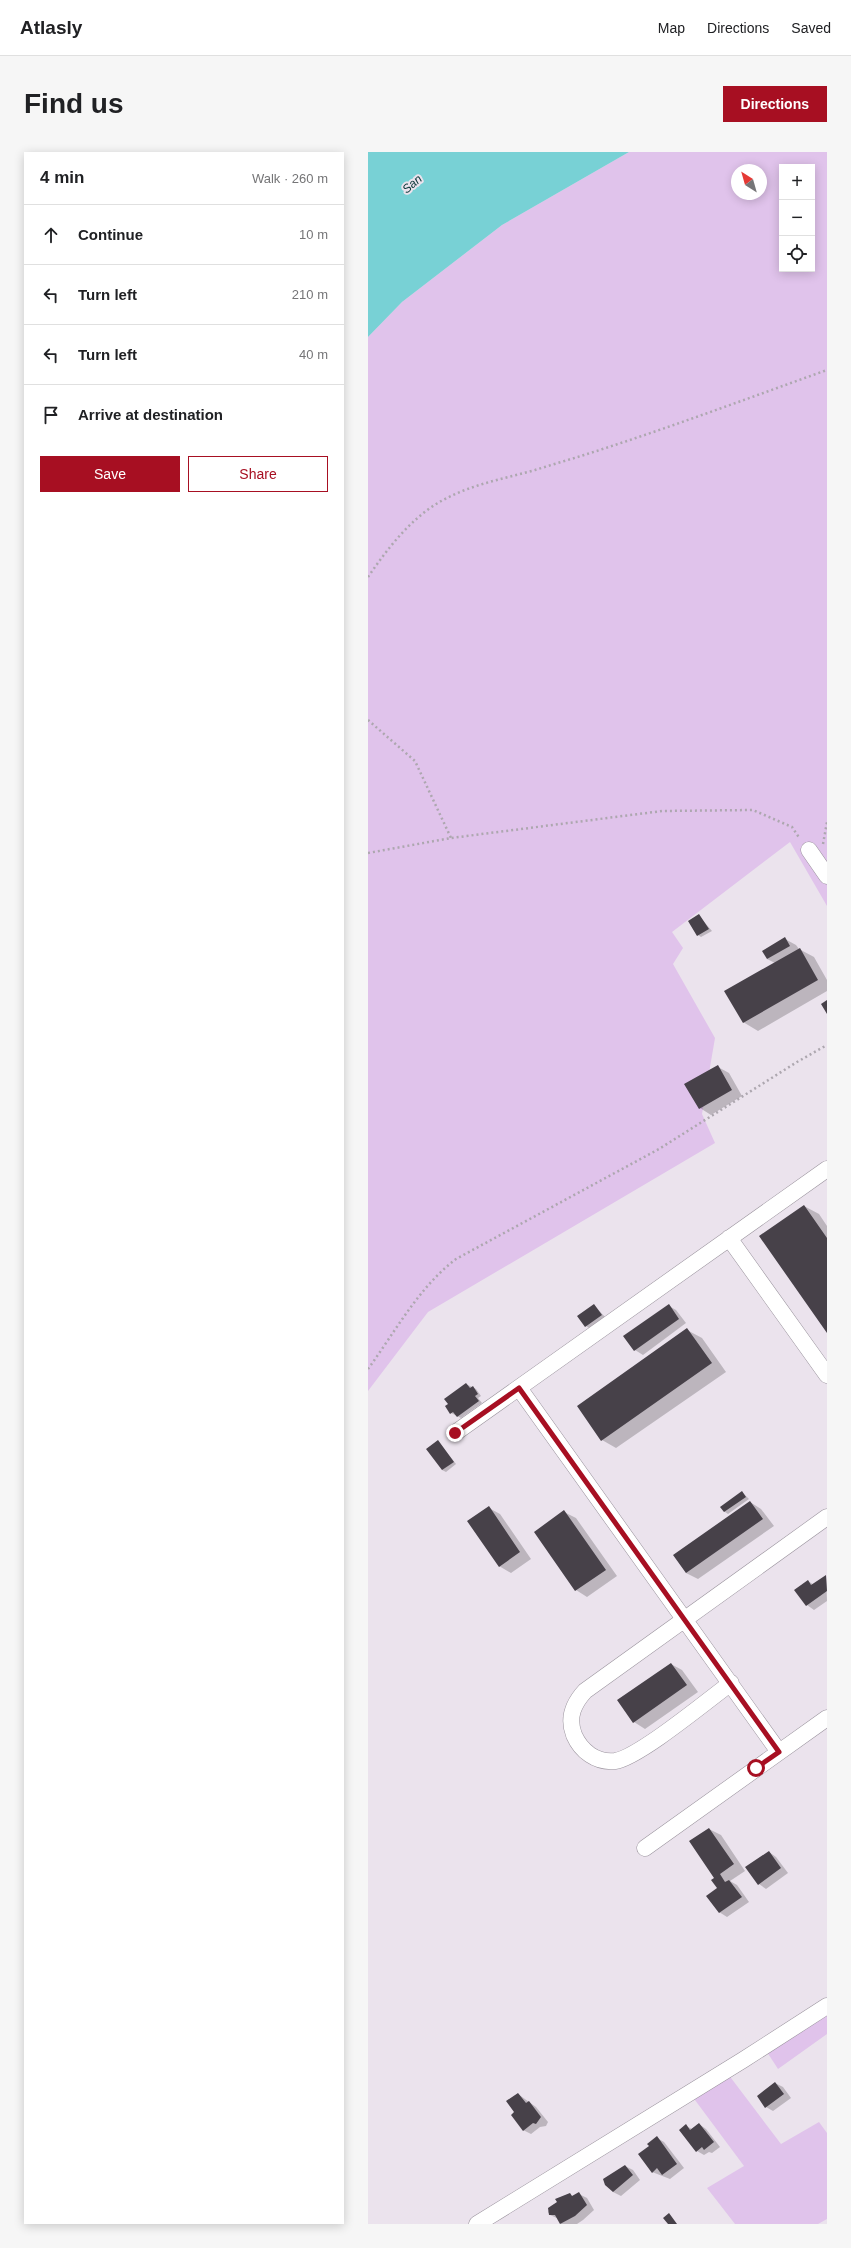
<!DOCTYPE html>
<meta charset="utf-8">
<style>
:root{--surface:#fff;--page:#f6f6f6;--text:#202124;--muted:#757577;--line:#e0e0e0;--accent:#a70f22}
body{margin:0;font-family:Helvetica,sans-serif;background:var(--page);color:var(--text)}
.controls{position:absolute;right:12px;top:12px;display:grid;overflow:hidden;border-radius:0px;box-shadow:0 2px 10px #0003}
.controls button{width:36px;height:36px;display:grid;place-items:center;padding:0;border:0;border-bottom:1px solid var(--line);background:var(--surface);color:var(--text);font:20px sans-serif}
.compass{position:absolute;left:363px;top:12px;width:36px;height:36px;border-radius:50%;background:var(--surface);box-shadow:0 2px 10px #0003;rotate:323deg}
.stop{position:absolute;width:12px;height:12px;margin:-9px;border:3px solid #a70f22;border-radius:50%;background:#fff}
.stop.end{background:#a70f22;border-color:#fff;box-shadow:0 1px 4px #0008}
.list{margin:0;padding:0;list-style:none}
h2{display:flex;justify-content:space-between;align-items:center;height:52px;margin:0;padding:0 16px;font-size:17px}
h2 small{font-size:13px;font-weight:400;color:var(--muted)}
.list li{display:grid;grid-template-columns:26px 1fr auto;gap:12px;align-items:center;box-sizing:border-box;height:60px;padding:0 16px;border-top:1px solid var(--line)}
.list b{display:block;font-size:15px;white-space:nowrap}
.list em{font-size:13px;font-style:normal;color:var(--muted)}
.actions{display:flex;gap:8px;padding:12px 16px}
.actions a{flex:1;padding:9px 0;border:1px solid var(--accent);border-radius:0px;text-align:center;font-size:14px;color:var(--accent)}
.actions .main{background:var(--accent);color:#fff}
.icon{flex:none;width:22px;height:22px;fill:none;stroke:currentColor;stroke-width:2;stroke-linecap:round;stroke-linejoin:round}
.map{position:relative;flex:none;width:459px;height:2072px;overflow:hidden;border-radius:0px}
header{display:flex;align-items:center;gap:24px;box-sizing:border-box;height:56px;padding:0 20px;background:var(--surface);border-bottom:1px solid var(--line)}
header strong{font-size:19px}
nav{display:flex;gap:22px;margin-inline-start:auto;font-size:14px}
.intro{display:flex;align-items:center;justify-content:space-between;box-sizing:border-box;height:96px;padding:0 24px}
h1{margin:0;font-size:28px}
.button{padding:10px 18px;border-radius:0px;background:var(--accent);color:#fff;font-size:14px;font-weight:700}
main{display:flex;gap:24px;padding:0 24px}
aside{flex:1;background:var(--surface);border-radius:0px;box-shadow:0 2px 10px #0003}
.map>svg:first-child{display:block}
.green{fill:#e0c3eb;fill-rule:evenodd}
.water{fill:#78d1d5}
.shadow{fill:#0003}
.building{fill:#474149}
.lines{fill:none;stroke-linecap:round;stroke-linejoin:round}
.minor-casing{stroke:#9a939d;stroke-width:17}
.path{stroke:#ada7af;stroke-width:2.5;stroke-dasharray:2 3;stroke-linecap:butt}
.minor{stroke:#fff;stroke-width:16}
.route{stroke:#a70f22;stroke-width:5}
.labels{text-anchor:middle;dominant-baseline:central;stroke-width:4;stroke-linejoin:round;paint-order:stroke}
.water-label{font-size:12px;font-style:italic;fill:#093637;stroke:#ebe3ed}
</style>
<header>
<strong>Atlasly</strong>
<nav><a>Map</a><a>Directions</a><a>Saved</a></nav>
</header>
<div class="intro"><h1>Find us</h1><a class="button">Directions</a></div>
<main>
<aside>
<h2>4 min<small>Walk · 260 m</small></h2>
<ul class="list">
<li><svg class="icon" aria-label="ahead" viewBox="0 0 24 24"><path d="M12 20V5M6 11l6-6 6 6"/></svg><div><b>Continue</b></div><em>10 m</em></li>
<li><svg class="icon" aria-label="left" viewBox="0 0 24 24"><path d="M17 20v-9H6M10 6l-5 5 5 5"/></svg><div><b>Turn left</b></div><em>210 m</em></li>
<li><svg class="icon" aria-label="left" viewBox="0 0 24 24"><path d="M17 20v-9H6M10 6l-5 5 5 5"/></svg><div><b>Turn left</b></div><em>40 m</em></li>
<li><svg class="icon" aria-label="arrive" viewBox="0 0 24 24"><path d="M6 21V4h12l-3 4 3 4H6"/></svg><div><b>Arrive at destination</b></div></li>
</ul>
<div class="actions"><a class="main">Save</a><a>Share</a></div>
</aside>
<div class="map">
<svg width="459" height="2072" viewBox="0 0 459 2072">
<rect width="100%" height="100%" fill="#ebe3ed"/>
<!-- green -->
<path class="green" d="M261,0H459V754L422,690L304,780L315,796L305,812L347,886L334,962L347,991L60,1160L0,1239V185L34,150L134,73ZM414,15H444V117H414ZM369,18H393V42H369Z
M459,1858V1882L410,1917L399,1900Z
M360,1922L413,1992L451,1970L459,1981V2067L450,2072H367L339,2036L376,2014L324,1944Z"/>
<!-- water -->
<path class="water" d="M0,0H261L134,73L34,150L0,185Z"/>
<!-- shadow -->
<path class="shadow" d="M331,764L344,779L333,785L330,783Z
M417,787L428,793L431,797L446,805L459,828V839L390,879L375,870L407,811L399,807Z
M350,915L361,921L374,944L343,963L332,956Z
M436,1054L451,1062L459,1074V1179Z
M226,1153L237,1165L221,1176L218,1174Z
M301,1154L308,1158L318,1171L275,1203L267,1198L257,1184Z
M319,1178L334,1186L358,1220L248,1296L234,1288Z
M98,1232L108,1237L113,1244L110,1246L114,1251L93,1266L83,1261Z
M70,1289L88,1312L78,1320L74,1318Z
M374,1340L381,1347L360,1362L357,1360L353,1355Z
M382,1350L393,1357L406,1374L330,1427L318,1421L306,1403Z
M121,1356L132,1362L163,1407L143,1421L131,1414Z
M196,1360L208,1366L249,1424L219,1445L208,1438L167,1380Z
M458,1424L459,1449L446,1458L439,1453L440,1429L446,1433Z
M303,1512L314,1518L330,1540L277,1577L266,1570Z
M341,1677L353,1683L377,1719L362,1729L369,1733L381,1750L359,1765L351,1760V1736Z
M401,1700L408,1705L420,1721L398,1737L391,1732Z
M407,1931L415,1935L423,1946L405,1959L398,1955Z
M150,1942L168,1955L180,1970L178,1974L172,1975L163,1982L155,1978L148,1960Z
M331,1972L338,1977L352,1995L344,2001L341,2000L336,2003L329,1999L318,1974L324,1977Z
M289,1986L296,1990L316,2016L302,2027L284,2020L283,1994Z
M257,2014L265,2018L272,2028L253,2044L245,2040Z
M211,2042L219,2046L226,2058L215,2068L209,2072H193L191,2067L182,2063L180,2060L183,2054L202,2043L206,2045Z"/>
<!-- building -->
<path class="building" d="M331,762L341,777L329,784L320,769Z
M417,785L422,794L399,807L394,799Z
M432,796L450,828L375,871L356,839Z
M459,848V862L453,852Z
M350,913L364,938L331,957L316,932Z
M436,1053L459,1086V1181L391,1084Z
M226,1152L234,1163L217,1175L209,1164Z
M301,1152L311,1167L266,1199L255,1184Z
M319,1176L344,1211L233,1289L209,1254Z
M98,1231L102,1236L105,1234L110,1242L107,1244L111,1249L89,1265L85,1260L82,1262L77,1254L80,1252L76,1247Z
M70,1288L86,1310L74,1318L58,1297Z
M374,1339L378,1345L356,1360L352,1355Z
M382,1349L395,1367L318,1421L305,1403Z
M121,1354L152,1400L131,1415L99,1369Z
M196,1358L238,1418L207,1439L166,1380Z
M458,1423L459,1439L438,1454L426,1438L440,1428L443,1433Z
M303,1511L319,1533L265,1571L249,1548Z
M341,1676L366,1712L352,1722L357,1730L361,1728L374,1745L351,1761L338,1744L349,1736L343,1728L346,1726L321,1689Z
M401,1699L413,1716L390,1733L377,1715Z
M407,1930L416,1942L397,1956L389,1944Z
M150,1941L158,1951L161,1949L173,1965L168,1972L165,1971L155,1979L143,1963L146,1960L138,1949Z
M331,1971L346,1990L336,1998L334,1995L328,2000L311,1978L318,1972L322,1978Z
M289,1984L309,2012L294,2023L289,2016L284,2021L270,2002L281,1994L279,1992Z
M257,2013L265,2023L245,2040L237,2033L235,2027Z
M211,2040L219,2053L207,2064L192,2072L187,2063H181L180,2056L189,2050L187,2047L202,2041L204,2044Z
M301,2061L309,2072H300L295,2066Z"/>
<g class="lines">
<!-- minor casing -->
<g class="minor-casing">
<path id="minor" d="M441,698L459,724
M361,1086L459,1223
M151,1236L411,1600
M87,1281L459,1017
M363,1531C340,1548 270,1606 247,1609C228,1611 213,1599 206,1583C199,1565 206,1551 217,1539L459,1365
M277,1696L459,1566
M109,2072L375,1908L459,1854"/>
</g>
<!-- path -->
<path class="path" d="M0,425C18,399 36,375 62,356C94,334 131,328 167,318C183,313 200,308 216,303C298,277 378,247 459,218
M0,568L47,609L83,686
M455,692L459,670
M0,701L83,686L294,659L385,658L424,675L432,687
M0,1217C27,1180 51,1135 88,1107L291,997L429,910L459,893"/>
<!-- minor -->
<use href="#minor" class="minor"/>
</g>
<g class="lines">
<!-- route -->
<path class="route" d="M87,1281L151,1236L411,1600L388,1616"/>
</g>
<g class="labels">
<!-- water labels -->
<g class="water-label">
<text transform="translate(44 32) rotate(-40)">San</text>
</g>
</g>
</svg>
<div class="controls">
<button>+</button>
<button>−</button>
<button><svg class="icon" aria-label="locate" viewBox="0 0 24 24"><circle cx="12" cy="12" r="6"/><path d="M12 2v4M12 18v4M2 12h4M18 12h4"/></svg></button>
</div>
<svg class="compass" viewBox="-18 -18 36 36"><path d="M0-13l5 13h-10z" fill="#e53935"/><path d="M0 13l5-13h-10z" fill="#757577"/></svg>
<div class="stop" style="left:388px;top:1616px"></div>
<div class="stop end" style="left:87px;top:1281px"></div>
</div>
</main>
